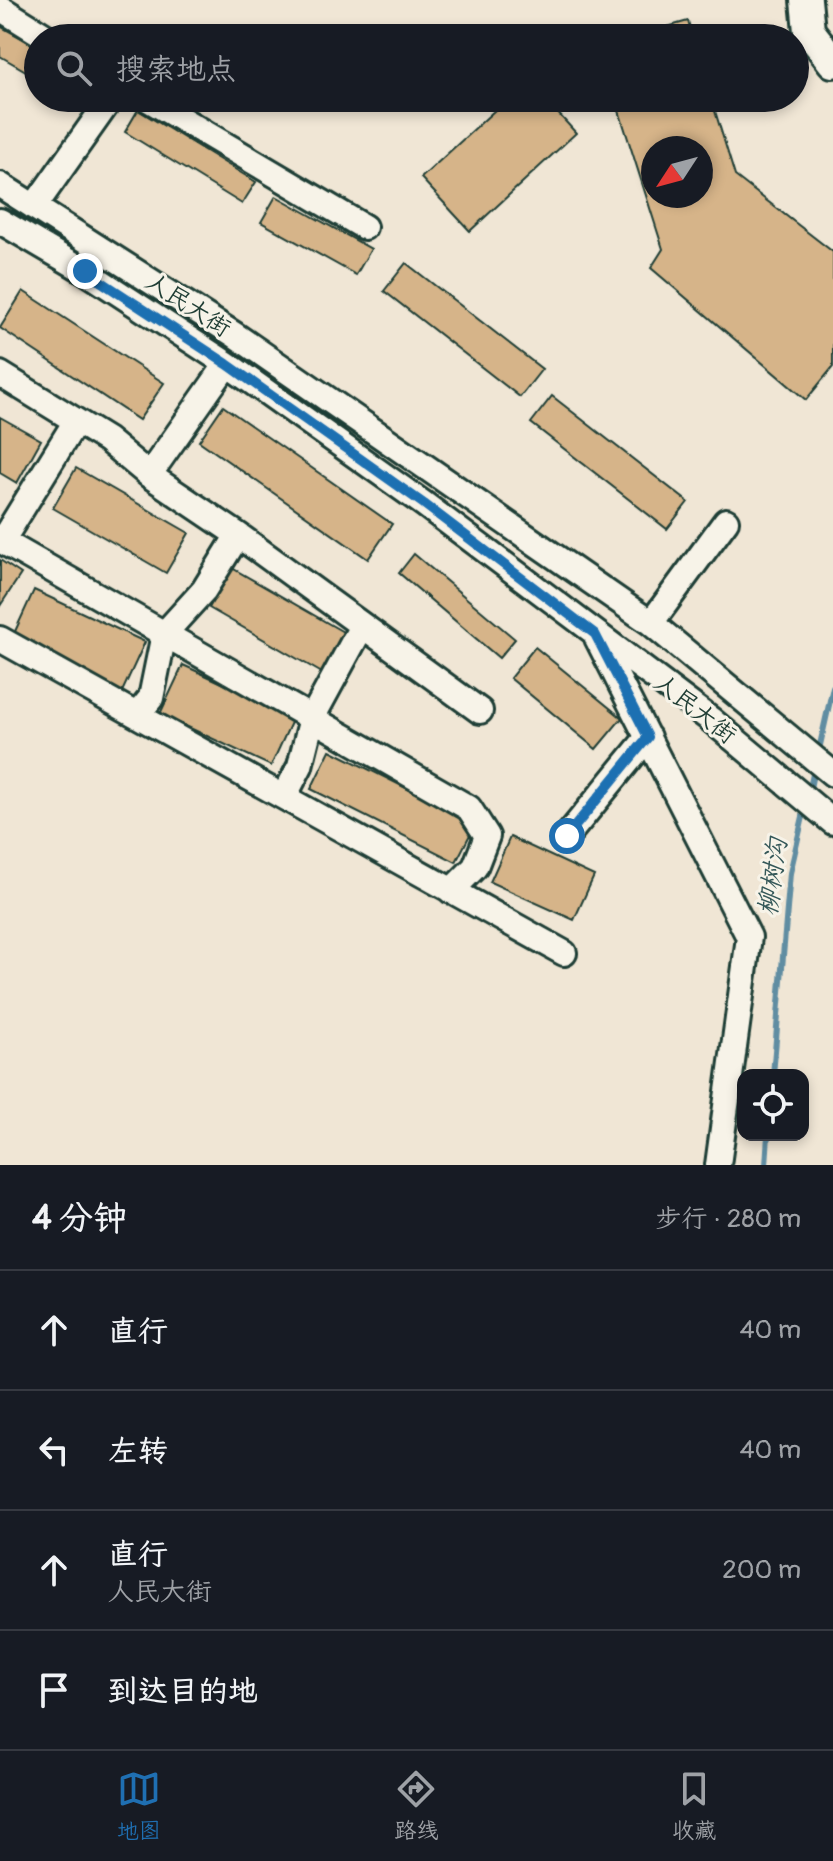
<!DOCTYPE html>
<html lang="zh">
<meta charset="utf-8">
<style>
:root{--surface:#171b24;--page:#242831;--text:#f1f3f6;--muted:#9ea1a6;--line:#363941;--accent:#1f6fb2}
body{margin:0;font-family:Pangolin,"LXGW WenKai TC",sans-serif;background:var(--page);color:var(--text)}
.controls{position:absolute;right:24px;bottom:24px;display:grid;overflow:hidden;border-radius:16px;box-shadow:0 4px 12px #0003}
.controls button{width:72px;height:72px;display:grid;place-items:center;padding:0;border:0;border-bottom:2px solid var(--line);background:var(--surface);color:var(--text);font:40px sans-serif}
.compass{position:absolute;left:641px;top:136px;width:72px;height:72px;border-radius:50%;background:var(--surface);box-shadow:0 4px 12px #0003;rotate:234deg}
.stop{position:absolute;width:24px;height:24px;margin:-18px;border:6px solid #1f6fb2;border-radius:50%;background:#fff}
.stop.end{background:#1f6fb2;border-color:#fff;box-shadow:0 2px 8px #0008}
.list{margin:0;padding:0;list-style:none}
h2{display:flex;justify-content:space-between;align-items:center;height:104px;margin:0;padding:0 32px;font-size:34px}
h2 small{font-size:26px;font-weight:400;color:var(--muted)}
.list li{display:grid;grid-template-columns:52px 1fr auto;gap:24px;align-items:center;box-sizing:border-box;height:120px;padding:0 32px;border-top:2px solid var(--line)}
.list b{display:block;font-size:30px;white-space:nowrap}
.list p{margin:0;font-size:26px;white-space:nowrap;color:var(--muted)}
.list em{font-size:26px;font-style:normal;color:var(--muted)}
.icon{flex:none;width:44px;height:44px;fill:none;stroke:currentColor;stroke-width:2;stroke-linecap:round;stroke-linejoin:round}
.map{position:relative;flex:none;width:833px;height:1165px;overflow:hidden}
.search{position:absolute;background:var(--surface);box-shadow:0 4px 12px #0003;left:24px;right:24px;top:24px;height:88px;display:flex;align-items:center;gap:20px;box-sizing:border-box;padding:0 28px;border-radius:44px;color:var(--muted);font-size:30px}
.sheet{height:584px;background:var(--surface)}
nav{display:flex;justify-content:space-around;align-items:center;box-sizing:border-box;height:112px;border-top:2px solid var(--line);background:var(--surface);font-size:22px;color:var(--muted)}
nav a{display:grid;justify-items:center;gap:4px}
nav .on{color:var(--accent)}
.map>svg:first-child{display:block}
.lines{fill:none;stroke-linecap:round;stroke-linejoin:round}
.stream{stroke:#618da2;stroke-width:6}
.building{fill:#d6b489;stroke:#1f3d34;stroke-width:2;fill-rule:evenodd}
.minor-casing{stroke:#1f3d34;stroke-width:30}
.major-casing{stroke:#1f3d34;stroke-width:36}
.minor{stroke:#f7f3e8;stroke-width:24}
.major{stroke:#f7f3e8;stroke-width:30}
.route{stroke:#1f6fb2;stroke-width:10}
.labels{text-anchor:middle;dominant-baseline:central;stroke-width:6;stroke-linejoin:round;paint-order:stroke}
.street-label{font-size:24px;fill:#1f3d34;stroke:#f7f3e8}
.water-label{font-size:26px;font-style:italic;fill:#355859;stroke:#f7f3e8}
</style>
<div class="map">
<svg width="833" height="1165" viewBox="0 0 833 1165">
<rect width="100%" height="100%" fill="#f0e6d5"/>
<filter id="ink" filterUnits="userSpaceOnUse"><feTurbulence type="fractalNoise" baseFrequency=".0125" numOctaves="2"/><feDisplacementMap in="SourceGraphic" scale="16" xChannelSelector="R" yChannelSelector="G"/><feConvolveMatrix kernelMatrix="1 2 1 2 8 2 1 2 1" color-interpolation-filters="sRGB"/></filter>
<g filter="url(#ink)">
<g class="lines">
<!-- stream -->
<path class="stream" d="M818,754L833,687
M809,793L814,769
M773,1075L790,873L805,808
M766,1165L768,1135"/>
</g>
<!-- building -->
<path class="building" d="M688,21L693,38H628Z
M0,26L38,47V78L0,56Z
M508,98H544L576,133L470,231L421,178Z
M615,98H711L735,176L833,252V367L806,400L651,268L663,249ZM653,148H701V196H653Z
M138,110L256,182L242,204L125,132Z
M276,196L371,249L356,275L261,222Z
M406,263L542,369L520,397L384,291Z
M23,291L164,383L139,420L0,328Z
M552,396L688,502L667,529L531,423Z
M223,406L392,524L368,559L199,441Z
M0,417L41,440L17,483L0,473Z
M76,468L189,533L166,573L53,508Z
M414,554L515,639L499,658L399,573Z
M0,560L21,574L0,606Z
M232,568L345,633L322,673L209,608Z
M34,590L145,642L122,692L11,640Z
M535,647L622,718L596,749L510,678Z
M183,665L294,716L271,766L160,714Z
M330,750L476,823L456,862L311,789Z
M510,837L594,876L574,920L490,882Z"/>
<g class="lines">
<!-- minor casing -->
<g class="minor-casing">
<path id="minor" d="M0,8L48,38
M146,98L364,227
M0,185L235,335L651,623L833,774
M34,207L111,98
M0,221L85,271L227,364L424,504L710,719L833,822
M0,374L107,440L149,475L238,535L480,711
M149,475L227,364
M0,540L469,808L487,836L475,867L451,891
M2,541L76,421
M651,623L726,521
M597,638L749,937L718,1165
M0,639L564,953
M137,715L151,698L164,634L204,590L238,535
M284,797L300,766L312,718L362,626
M567,836L648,737"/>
</g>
<!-- major casing -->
<g class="major-casing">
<path id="major" d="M806,0L809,31L833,62"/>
</g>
<!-- minor -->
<use href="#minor" class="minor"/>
<!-- major -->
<use href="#major" class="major"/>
</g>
</g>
<g class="lines" filter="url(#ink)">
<!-- route -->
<path class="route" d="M85,271L227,364L424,504L595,634L648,737L567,836"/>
</g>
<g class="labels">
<!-- street labels -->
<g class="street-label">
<text transform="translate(188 305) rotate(33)">人民大街</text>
<text transform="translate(695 709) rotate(38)">人民大街</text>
</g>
<!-- water labels -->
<g class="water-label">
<text transform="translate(773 877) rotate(-82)">柳树沟</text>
</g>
</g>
</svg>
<div class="controls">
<button><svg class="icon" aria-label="locate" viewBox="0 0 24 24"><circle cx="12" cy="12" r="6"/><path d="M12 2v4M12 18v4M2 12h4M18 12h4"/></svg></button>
</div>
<svg class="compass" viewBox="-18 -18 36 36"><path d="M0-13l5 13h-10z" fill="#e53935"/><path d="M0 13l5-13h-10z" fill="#9ea1a6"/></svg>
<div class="stop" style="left:567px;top:836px"></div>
<div class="stop end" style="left:85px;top:271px"></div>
<div class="search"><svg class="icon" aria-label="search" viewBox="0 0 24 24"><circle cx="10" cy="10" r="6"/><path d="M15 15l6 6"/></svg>搜索地点</div>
</div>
<section class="sheet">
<h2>4 分钟<small>步行 · 280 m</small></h2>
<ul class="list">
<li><svg class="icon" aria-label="ahead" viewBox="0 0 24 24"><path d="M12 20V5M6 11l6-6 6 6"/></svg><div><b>直行</b></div><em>40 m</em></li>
<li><svg class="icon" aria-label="left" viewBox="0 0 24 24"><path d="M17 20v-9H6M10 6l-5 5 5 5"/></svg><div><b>左转</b></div><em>40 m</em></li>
<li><svg class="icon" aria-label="ahead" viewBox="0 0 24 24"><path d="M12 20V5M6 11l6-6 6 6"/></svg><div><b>直行</b><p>人民大街</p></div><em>200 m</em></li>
<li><svg class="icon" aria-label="arrive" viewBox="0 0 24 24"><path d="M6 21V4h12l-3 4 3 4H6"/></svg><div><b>到达目的地</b></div></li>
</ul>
</section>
<nav>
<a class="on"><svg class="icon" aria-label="map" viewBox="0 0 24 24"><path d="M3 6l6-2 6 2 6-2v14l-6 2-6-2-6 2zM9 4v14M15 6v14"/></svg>地图</a>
<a><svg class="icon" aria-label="directions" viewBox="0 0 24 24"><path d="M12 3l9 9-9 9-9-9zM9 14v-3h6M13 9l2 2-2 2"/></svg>路线</a>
<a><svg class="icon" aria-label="saved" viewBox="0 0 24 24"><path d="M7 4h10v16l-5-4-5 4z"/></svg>收藏</a>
</nav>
